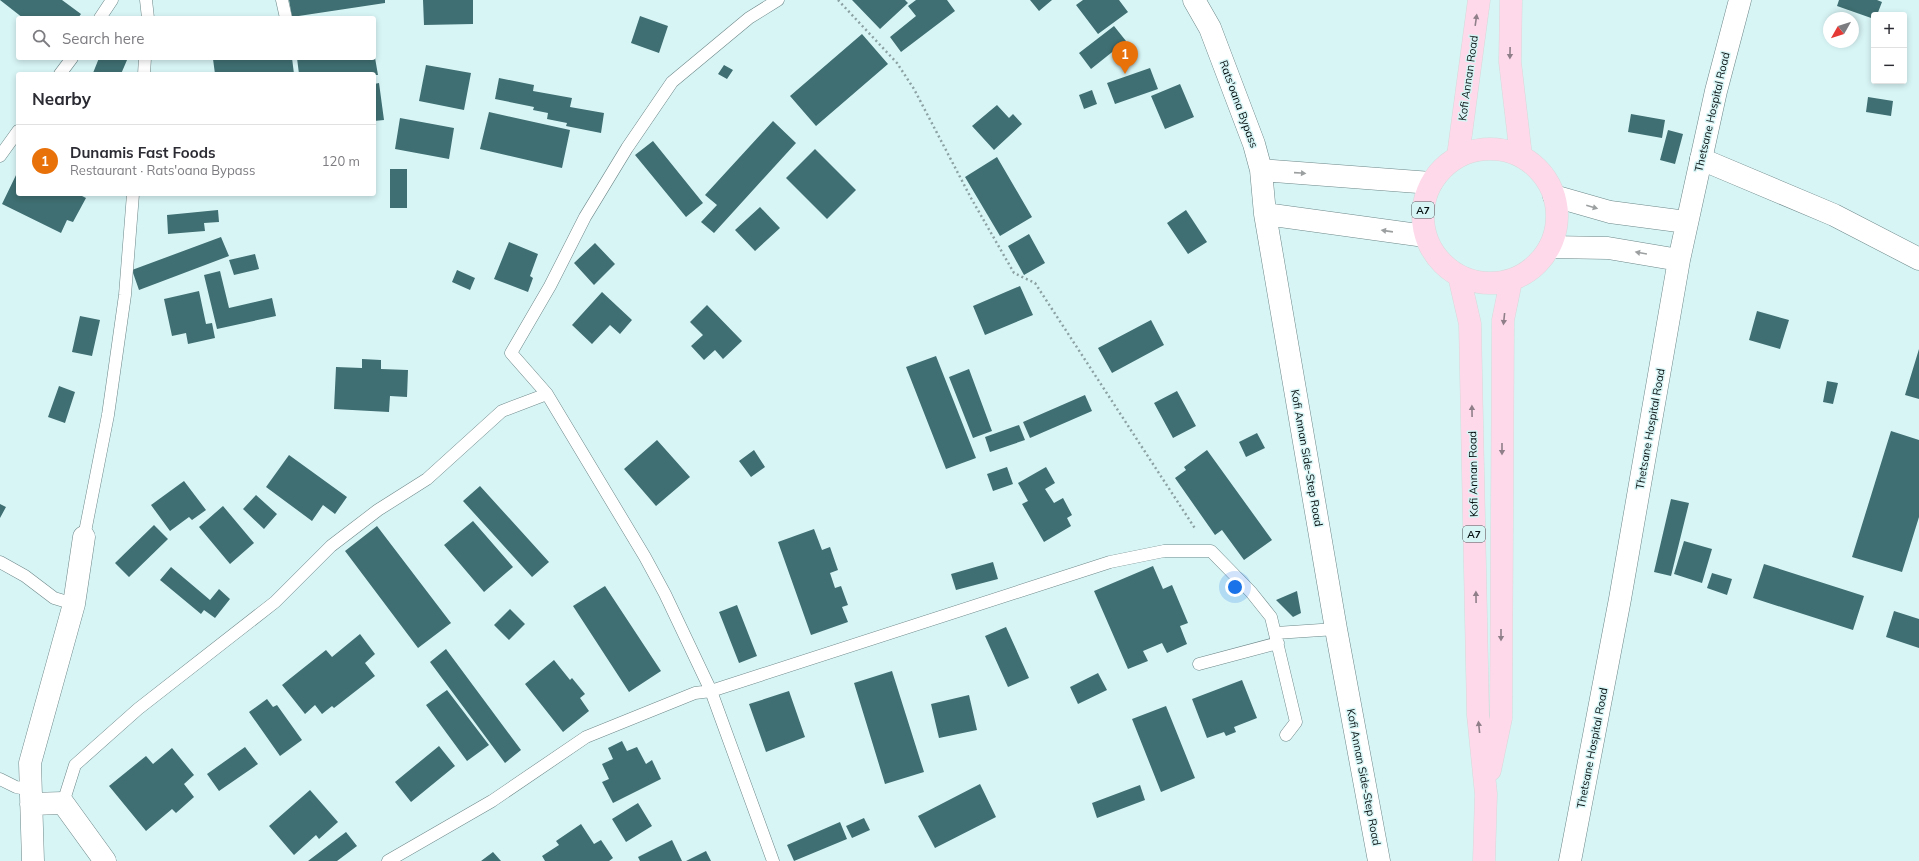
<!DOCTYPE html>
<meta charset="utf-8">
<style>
:root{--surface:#fff;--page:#f2f2f3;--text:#2b2b33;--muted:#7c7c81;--line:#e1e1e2;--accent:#a72571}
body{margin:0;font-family:Mulish,sans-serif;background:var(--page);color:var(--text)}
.controls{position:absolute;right:12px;top:12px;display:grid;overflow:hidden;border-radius:4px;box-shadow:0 2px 6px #0003}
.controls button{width:36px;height:36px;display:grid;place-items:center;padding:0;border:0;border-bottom:1px solid var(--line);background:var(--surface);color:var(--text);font:20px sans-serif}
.compass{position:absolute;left:1823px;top:12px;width:36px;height:36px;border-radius:50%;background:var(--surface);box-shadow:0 2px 6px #0003;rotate:231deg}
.you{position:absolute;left:1235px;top:587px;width:14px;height:14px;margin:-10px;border:3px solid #fff;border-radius:50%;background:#1a73e8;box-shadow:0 0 0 6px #1a73e833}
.badge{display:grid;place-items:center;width:26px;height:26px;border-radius:50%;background:var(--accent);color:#fff;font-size:13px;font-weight:700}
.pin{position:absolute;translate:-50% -33px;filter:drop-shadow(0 1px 2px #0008)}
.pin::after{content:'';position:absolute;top:21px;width:14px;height:12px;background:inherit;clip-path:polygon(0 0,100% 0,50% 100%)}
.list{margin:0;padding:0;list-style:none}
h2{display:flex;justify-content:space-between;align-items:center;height:52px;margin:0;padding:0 16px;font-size:17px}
h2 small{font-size:13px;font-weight:400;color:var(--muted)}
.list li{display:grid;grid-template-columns:26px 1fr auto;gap:12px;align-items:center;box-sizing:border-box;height:72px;padding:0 16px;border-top:1px solid var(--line)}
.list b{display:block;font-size:15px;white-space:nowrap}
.list p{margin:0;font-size:13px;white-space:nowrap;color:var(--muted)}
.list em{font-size:13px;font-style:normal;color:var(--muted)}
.icon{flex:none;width:22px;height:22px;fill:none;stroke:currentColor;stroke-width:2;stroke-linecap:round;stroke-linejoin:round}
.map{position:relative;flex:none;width:1919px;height:861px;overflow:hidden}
.search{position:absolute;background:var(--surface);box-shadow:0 2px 6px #0003;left:16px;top:16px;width:360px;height:44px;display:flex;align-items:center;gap:10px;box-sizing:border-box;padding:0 14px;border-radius:4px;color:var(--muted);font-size:15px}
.panel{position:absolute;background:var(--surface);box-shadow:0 2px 6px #0003;left:16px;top:72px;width:360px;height:124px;border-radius:4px}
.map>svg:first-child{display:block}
.building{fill:#3f6f72}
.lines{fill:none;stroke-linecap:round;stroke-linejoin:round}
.service-casing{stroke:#6d8788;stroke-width:13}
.minor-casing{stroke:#6d8788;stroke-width:23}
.tertiary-casing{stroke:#6d8788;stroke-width:23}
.secondary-casing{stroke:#6d8788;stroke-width:23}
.primary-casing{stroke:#d7d9d9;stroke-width:23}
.path{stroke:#8ba1a2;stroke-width:2.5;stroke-dasharray:2 3;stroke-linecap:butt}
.service{stroke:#fff;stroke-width:12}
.minor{stroke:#fff;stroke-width:22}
.tertiary{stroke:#fff;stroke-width:22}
.secondary{stroke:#fff;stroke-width:22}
.primary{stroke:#fed9ea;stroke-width:22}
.oneway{fill:#8f7f88}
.oneway2{fill:#9c9fa0}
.labels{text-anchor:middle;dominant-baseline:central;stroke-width:3;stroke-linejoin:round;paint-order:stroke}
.shield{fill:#d8f5f6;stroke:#465556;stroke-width:1}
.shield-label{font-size:10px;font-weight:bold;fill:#071011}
.street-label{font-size:11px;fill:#071011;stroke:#d8f5f6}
</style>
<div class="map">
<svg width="1919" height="861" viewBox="0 0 1919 861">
<rect width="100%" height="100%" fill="#d8f5f6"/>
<!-- building -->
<path class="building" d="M0,0H62L81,14L78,18H23Z
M289,0H385V3L292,17Z
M423,0H473V24L424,25Z
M852,0H905L908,3L880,29Z
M916,0H947L955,11L901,52L890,37L916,16L908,6Z
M1030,0H1052L1039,11Z
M1083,0H1119L1128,12L1098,34L1076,5Z
M1839,0H1877L1882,2L1877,15H1874V19L1837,6Z
M640,16L668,26L659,53L631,43Z
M1114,26L1126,41L1091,69L1079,53Z
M862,34L888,64L816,126L790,96Z
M374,52L378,75L299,74L297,58H374Z
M99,58H121L127,60L121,74H97L93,73Z
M226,58H292L294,74H215L213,59Z
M426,65L471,73L464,110L419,101Z
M724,65L733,70L727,79L718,74Z
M1150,68L1158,89L1115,104L1107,83Z
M499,78L534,85L533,91L572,98L570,107L604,113L601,133L566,126L567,123L547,119L548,113L533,110L534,107L495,99Z
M379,83L384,120L374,121V84Z
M1180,84L1194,117L1165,129L1151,96Z
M1092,90L1097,104L1084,109L1079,95Z
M1868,97L1893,101L1891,116L1866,112Z
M997,105L1009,118L1013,114L1022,124L994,150L972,126Z
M489,112L570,130L562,168L480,149Z
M1631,114L1665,120L1662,138L1628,132Z
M400,118L454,128L449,159L395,149Z
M773,121L796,143L714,233L701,222L717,205L705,195Z
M1668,130L1683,134L1675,164L1660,160Z
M653,141L703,203L686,217L635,155Z
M815,149L856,190L827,219L786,178Z
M997,157L1032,217L1000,236L965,177Z
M390,169H407V208H390Z
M18,171V194H78L86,198L73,222L67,220L61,233L2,204Z
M760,207L780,228L755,251L735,230Z
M218,210L219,222L204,223L205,231L168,234L167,215Z
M1186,210L1207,242L1188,254L1167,223Z
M1029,234L1045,263L1024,275L1008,246Z
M221,237L229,256L139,290L132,270Z
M509,242L538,254L530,276L533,278L528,292L494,279Z
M595,243L615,264L594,285L574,263Z
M255,254L259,269L234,275L229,260Z
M457,270L475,278L470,290L452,282Z
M220,271L229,308L272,298L276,316L217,329L204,275Z
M1020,286L1033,315L985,335L973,306Z
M199,291L206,324L212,323L215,338L188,344L186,333L172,336L164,299Z
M602,292L632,320L620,334L610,325L592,344L572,325Z
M707,305L742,341L723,359L715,350L704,360L691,346L703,335L690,322Z
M1757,311L1789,320L1780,349L1749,340Z
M80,316L100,320L92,356L72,352Z
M1151,320L1164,345L1112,373L1098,348Z
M1919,349V399L1905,395Z
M936,356L976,458L946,469L906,367Z
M362,359L381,360V369L408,370L407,397L390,396L389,412L334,409L336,367L362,368Z
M969,369L992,431L973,438L949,377Z
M1827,381L1838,383L1833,404L1823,402Z
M59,386L75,392L65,423L48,417Z
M1177,391L1196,426L1173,438L1154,403Z
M1085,395L1092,411L1030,438L1023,422Z
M1019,425L1025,440L990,452L985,437Z
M1891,431L1919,440V517L1902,572L1852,557Z
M1257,433L1265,448L1246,457L1239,442Z
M657,440L690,477L656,506L624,469Z
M754,450L765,467L751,477L739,461Z
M1207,450L1272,540L1244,560L1222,530L1215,535L1175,478L1186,470L1184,467Z
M289,455L347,497L335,514L323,505L312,521L266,487Z
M1007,467L1013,484L993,491L987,474Z
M1046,467L1055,483L1045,489L1054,503L1063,498L1072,515L1067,518L1071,526L1044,542L1022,504L1028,501L1018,483Z
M184,481L206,510L192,520L189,517L170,531L151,505Z
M480,486L549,562L532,577L463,501Z
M256,495L277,514L264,529L243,509Z
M1671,499L1689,503L1671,576L1654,572Z
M0,504L6,507L0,518Z
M223,506L254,543L230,564L199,527Z
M473,521L513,567L484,592L444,545Z
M154,525L168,539L129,577L115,563Z
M377,526L451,623L418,648L345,551Z
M814,529L822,550L830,547L838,570L830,573L835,588L841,586L848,605L842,607L848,622L811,635L778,542Z
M1684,541L1712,549L1702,583L1674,574Z
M993,562L998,579L956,590L951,574Z
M1764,564L1864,596L1853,630L1753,598Z
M1153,566L1163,589L1172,585L1188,623L1180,626L1187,644L1167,653L1162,643L1143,651L1148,661L1128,669L1094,591Z
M171,567L210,600L219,589L230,599L215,618L204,610L201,614L160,580Z
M1712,573L1732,579L1727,595L1707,588Z
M605,586L661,671L629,692L573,606Z
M1297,591L1301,613L1293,617L1276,600Z
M737,605L757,656L739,663L719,612Z
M510,609L525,624L509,640L494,625Z
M1894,611L1919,619V648L1886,637Z
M1006,627L1029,678L1008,687L985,636Z
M360,634L375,654L365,663L375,676L334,708L332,706L322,714L315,705L305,714L282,685L326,650L332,657Z
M446,649L521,750L505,763L430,662Z
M554,660L570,680L572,678L585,694L580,698L589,711L563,732L525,684Z
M892,671L924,772L885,784L854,683Z
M1098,673L1107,690L1078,704L1070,687Z
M1242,680L1257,718L1234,727L1236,732L1226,736L1224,732L1207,738L1192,699Z
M447,690L489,745L467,761L426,705Z
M789,691L805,737L766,752L749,704Z
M969,695L977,730L939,738L931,704Z
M267,699L273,707L277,705L302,740L280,756L249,712Z
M1166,706L1195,778L1161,792L1132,719Z
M622,741L627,751L637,747L646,764L652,760L661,779L613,803L602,782L609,779L602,764L613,759L608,748Z
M439,746L455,766L411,802L395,782Z
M245,747L258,764L219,791L207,774Z
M172,748L194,775L184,784L194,797L176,813L172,809L146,831L109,786L146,756L153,764Z
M980,784L996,817L935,848L918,816Z
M1140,785L1145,800L1097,818L1092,803Z
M310,790L338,822L319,839L316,835L294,855L269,826Z
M638,803L652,826L626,842L612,819Z
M864,818L870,830L852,838L846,826Z
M840,822L847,839L794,861L787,845Z
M581,824L594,844L601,840L613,858L609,861H545L542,856L559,845L556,841Z
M346,832L357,846L337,861H308Z
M672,840L682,861H640L638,857Z
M706,851L711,861H686Z
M493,852L501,861H481Z"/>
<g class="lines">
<!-- service casing -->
<g class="service-casing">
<path id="service" d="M146,0L148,18
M282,0L286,18
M100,18L112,0
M60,74L72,58
M144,74L145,58
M0,156L18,131
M84,537L108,415L125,295L133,194
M0,562L25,576L54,598L74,604
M1276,633L1336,629
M1199,664L1278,643
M0,779L16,787L31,790
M63,803L75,765L138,709L275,602L331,546L378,510L427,479L502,411L547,394
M388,861L492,801L586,737L695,693L711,691L1110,562L1164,551H1211L1251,592L1271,617L1296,722L1286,735
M773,861L711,691L665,594L645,557L547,394L511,353L550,286L585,217L627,148L672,82L749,18L778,0"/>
</g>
<!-- minor casing -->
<g class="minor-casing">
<path id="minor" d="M1701,159L1834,215L1919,259
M31,804L63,803L105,861
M33,861L30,763L74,604L84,537"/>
</g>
<!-- tertiary casing -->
<g class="tertiary-casing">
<path id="tertiary" d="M1194,0L1210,28L1254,144L1261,170L1265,214L1336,629L1379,861
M1261,170L1431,183
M1265,214L1425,236"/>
</g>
<!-- secondary casing -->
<g class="secondary-casing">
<path id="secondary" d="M1554,196L1610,212L1686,222
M1550,247L1608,248L1679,260
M1570,861L1620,599L1679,260L1716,91L1740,0"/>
</g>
<!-- primary casing -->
<g class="primary-casing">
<path id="primary" d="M1511,0L1510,62L1521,156
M1423 216a67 67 0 1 1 134 0a67 67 0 1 1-134 0Z
M1458,156L1479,0
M1459,276L1470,324L1478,715L1486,794L1484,861
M1490,770L1501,718L1503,320L1511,281"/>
</g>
<!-- path -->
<path class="path" d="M838,0L897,63L914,89L971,198L1014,273L1035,283L1196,530"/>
<!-- service -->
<use href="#service" class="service"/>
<!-- minor -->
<use href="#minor" class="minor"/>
<!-- tertiary -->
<use href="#tertiary" class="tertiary"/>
<!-- secondary -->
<use href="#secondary" class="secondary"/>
<!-- primary -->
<use href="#primary" class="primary"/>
</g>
<!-- one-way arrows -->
<defs><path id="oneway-solid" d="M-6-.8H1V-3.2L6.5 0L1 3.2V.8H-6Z"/></defs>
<g class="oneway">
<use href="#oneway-solid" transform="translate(1476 20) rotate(-82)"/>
<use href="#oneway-solid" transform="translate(1510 53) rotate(91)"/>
<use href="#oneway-solid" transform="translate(1504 319) rotate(96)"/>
<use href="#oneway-solid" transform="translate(1472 411) rotate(-91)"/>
<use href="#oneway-solid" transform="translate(1502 449) rotate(90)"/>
<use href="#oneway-solid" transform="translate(1476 597) rotate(-91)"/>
<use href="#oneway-solid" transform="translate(1501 635) rotate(90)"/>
<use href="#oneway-solid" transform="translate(1479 727) rotate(-96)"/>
</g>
<g class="oneway2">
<use href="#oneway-solid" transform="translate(1300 173) rotate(4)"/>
<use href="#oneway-solid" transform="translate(1592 207) rotate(16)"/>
<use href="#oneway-solid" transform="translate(1387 231) rotate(-172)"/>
<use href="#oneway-solid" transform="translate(1641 253) rotate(-170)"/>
</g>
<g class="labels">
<!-- shield labels -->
<g class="shield">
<rect x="1412" y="202" width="22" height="16" rx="3"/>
<rect x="1463" y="526" width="22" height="16" rx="3"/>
</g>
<g class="shield-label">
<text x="1423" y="210">A7</text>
<text x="1474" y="534">A7</text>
</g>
<!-- street labels -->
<g class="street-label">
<text transform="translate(1468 78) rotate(-82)">Kofi Annan Road</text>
<text transform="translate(1239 104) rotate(70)">Rats'oana Bypass</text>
<text transform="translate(1712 112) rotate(-77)">Thetsane Hospital Road</text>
<text transform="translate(1650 429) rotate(-80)">Thetsane Hospital Road</text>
<text transform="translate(1307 458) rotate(80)">Kofi Annan Side-Step Road</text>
<text transform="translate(1473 474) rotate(-91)">Kofi Annan Road</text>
<text transform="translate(1592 748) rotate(-79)">Thetsane Hospital Road</text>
<text transform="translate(1364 777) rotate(79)">Kofi Annan Side-Step Road</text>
</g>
</g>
</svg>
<div class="controls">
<button>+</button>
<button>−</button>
</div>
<svg class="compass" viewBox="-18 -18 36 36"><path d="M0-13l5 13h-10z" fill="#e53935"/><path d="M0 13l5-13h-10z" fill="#7c7c81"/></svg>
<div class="you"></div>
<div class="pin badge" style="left:1125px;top:74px;background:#e8710a">1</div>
<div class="search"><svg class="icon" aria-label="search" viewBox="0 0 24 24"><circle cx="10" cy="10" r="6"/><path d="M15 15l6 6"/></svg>Search here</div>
<section class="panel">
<h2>Nearby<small></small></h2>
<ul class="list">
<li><span class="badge" style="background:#e8710a">1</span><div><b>Dunamis Fast Foods</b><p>Restaurant · Rats'oana Bypass</p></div><em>120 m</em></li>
</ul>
</section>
</div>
